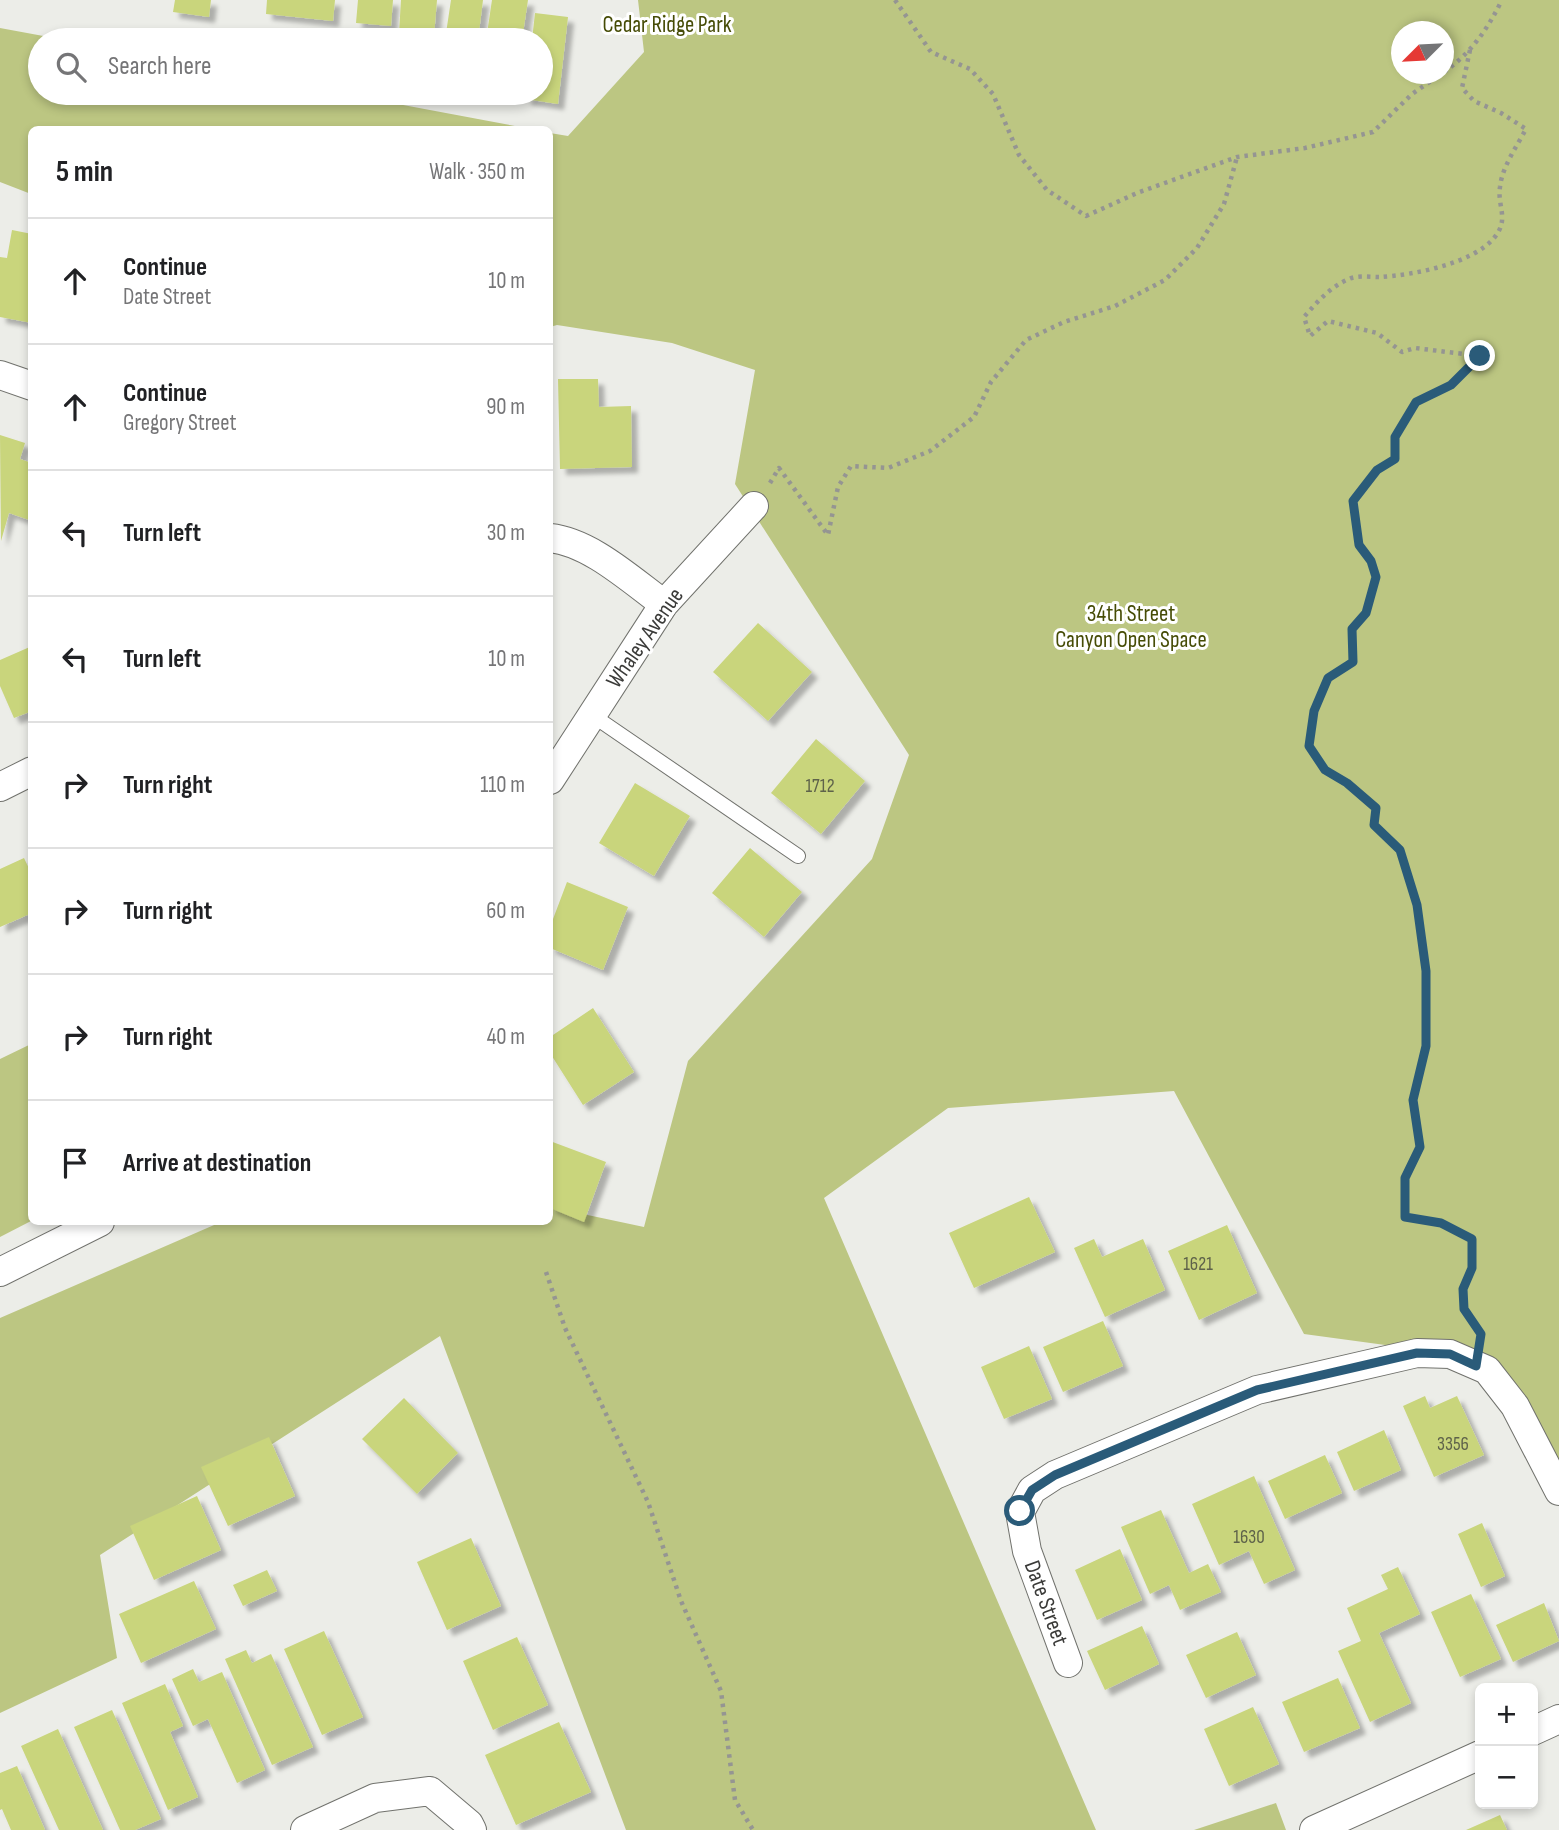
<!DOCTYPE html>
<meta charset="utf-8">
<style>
:root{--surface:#fff;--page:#f6f6f6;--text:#202124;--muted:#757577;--line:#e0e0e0}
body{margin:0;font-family:"Sofia Sans Condensed",sans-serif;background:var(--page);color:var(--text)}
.controls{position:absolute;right:21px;bottom:21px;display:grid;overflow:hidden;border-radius:10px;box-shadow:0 4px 10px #0003}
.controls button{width:63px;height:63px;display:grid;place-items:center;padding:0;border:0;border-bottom:2px solid var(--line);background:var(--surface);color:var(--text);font:35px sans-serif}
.compass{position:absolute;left:1391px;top:21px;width:63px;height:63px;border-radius:50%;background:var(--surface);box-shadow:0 4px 10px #0003;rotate:246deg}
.stop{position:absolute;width:21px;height:21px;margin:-16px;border:5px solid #2a5b79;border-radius:50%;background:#fff}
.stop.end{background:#2a5b79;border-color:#fff;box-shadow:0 2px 7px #0008}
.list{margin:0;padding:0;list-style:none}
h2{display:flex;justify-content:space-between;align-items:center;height:91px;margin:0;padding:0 28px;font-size:30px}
h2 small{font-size:23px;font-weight:400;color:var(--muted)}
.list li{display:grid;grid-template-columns:46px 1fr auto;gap:21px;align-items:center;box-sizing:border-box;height:126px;padding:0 28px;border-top:2px solid var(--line)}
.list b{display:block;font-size:26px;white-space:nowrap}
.list p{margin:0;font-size:23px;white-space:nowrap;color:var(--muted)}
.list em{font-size:23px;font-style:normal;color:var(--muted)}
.icon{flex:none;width:38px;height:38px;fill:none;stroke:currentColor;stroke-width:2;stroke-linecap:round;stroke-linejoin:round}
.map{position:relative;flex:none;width:1559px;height:1830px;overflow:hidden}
.search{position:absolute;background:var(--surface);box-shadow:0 4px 10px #0003;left:28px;top:28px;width:525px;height:77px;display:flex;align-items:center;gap:18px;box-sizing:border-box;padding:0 24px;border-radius:38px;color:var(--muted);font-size:26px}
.panel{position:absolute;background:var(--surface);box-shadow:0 4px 10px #0003;left:28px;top:126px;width:525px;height:1099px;border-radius:10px}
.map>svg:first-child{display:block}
.green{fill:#bcc682;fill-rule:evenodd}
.building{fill:#c9d57c;filter:url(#shadow)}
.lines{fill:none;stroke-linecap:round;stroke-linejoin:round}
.service-casing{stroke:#71726d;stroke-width:16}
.minor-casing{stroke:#71726d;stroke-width:30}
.path{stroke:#959592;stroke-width:4.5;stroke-dasharray:3.5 5;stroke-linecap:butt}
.service{stroke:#fff;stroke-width:14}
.minor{stroke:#fff;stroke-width:28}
.route{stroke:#2a5b79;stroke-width:9}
.labels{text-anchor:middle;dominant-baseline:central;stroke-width:6;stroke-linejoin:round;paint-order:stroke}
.number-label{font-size:19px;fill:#5e624a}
.park-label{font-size:23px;fill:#464c06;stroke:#fff}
.street-label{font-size:23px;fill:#3b3b39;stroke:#fff}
</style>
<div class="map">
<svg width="1559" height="1830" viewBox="0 0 1559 1830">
<defs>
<filter id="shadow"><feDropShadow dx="6" dy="6" stdDeviation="2" flood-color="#0004"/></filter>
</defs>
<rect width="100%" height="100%" fill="#ecede8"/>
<!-- green -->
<path class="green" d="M638,0H1559V1464L1496,1360L1304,1334L1174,1091L948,1108L824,1198L1096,1830H626L440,1336L100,1555L117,1658L0,1713V1318L221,1222H550V1207L644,1227L688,1061L872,859L909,755L735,484L755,370L672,343L557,325L550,327V133L568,136L644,52ZM1402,32H1444V74H1402Z
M0,28L65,40H40V93H339L531,129L32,130L31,194L0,182Z
M31,1044V1221L0,1237V1059Z
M1276,1803L1286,1830H1194Z"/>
<!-- building -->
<path class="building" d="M175,0H211L209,17L173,12Z
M267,0H335L333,21L266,14Z
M358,0H393L391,26L356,23Z
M401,0H437L434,36L399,33Z
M451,0H483L478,40H445Z
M492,0H528L522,40H486Z
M535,13L568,17L558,104L525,99L526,93H541V40H532Z
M12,230L32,234V323L0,317V257L7,258Z
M558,379H598L599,407L631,406L632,467L560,469Z
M0,435L25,443L20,459L32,463V521L9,513L1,541Z
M758,623L812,672L768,721L713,672Z
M32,646V711L14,718L0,686V660Z
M816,739L865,781L821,834L771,793Z
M635,783L690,816L654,876L599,843Z
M750,848L802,892L764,937L712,893Z
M24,858L32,875V913L0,927V869Z
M567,882L628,907L603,970L550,948V927Z
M593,1008L634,1072L583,1105L550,1053V1037Z
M550,1141L606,1162L584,1222L550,1208Z
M1029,1197L1055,1252L974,1288L949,1233Z
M1227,1225L1257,1293L1199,1320L1168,1251Z
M1094,1239L1102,1257L1143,1239L1165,1290L1105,1317L1074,1248Z
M1103,1321L1123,1366L1063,1392L1043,1347Z
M1029,1346L1052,1399L1004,1419L981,1367Z
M1425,1396L1430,1408L1457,1396L1484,1455L1434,1477L1403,1406Z
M404,1398L458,1453L417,1494L362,1439Z
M1384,1430L1401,1470L1354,1491L1337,1452Z
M269,1437L295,1496L228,1526L201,1467Z
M1325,1455L1342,1493L1285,1519L1268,1481Z
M1254,1476L1295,1570L1264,1584L1249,1551L1219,1565L1192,1504Z
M197,1496L221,1550L154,1580L130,1526Z
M1161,1510L1189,1573L1208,1564L1221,1592L1180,1610L1169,1585L1150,1594L1121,1527Z
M1482,1523L1505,1576L1481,1587L1458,1534Z
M471,1538L501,1606L447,1630L417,1562Z
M1120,1549L1142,1600L1097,1620L1075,1570Z
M1398,1567L1420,1614L1379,1633L1411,1703L1370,1722L1338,1651L1361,1641L1347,1608L1388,1589L1381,1575Z
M267,1570L277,1591L243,1606L233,1585Z
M194,1581L216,1629L141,1663L119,1614Z
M1471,1594L1501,1659L1460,1677L1431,1612Z
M1544,1603L1559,1641L1513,1662L1496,1625Z
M1142,1626L1159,1664L1105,1690L1087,1651Z
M324,1631L363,1717L322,1735L284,1649Z
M1237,1632L1256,1675L1206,1698L1186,1655Z
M517,1637L548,1705L493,1730L463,1661Z
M246,1650L252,1663L271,1654L313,1747L272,1765L225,1659Z
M193,1669L199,1682L222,1672L265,1770L237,1783L208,1719L193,1726L172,1679Z
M1338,1678L1360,1728L1304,1752L1282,1702Z
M165,1684L183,1726L170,1732L198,1797L168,1810L122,1703Z
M1253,1707L1279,1764L1229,1786L1204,1729Z
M112,1710L161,1819L135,1830H120L74,1727Z
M559,1722L591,1792L516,1825L485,1755Z
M58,1729L103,1830H59L21,1746Z
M17,1766L45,1830H11L2,1809L0,1810V1773Z
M1500,1815L1507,1830H1466Z"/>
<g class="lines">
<!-- service casing -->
<g class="service-casing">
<path id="service" d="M592,715L798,856"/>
</g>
<!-- minor casing -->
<g class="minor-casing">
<path id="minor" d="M0,375L32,386
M550,538C590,542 631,580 664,604
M550,780L664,604L754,506
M0,787L32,771
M0,1272L100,1222
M1068,1663L1027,1551L1020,1512L1032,1490L1055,1475L1257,1390L1417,1353L1450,1354L1487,1370L1515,1406L1559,1491
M1533,1731L1559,1719
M305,1830L375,1798L430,1791L469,1824L472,1830
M1314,1830L1480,1755"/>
</g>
<!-- path -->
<path class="path" d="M895,0L931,52L970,69L993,94L1019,155L1047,190L1086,216L1137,193L1237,157L1305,148L1373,132L1412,94L1441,74
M1470,50L1462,88L1474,101L1501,113L1526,129C1517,146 1502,167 1500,187C1497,207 1510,219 1494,238C1472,264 1413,275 1380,277C1371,277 1357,275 1349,279C1330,287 1317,302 1304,317L1310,336L1328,321L1377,333L1402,352L1415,348L1480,356L1451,385L1416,402L1395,437V459L1377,470L1353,501L1359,545L1371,561L1376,577L1366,613L1352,629L1353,662L1328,678L1314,711L1309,746L1325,770L1347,783L1375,808L1374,825L1400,850L1417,905L1426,971V1046L1413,1100L1420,1147L1405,1178V1217L1441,1223L1472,1239V1268L1463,1289L1464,1309L1479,1332
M1444,72C1471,53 1487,30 1502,0
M770,483L779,468L828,535L838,487L851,466L888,468L930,451L974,417L991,382L1026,340L1064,322L1115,306L1165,280L1197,248L1224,204L1237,157
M546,1272L565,1328L648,1502L681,1601L721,1691L735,1800L753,1830"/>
<!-- service -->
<use href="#service" class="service"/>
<!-- minor -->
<use href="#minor" class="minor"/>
</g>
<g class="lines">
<!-- route -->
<path class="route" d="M1020,1511L1032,1490L1055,1475L1257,1390L1417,1353L1450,1354L1476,1366L1481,1334L1464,1309L1463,1289L1472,1268V1239L1441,1223L1405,1217V1178L1420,1147L1413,1100L1426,1046V971L1417,905L1400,850L1374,825L1376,808L1347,783L1325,770L1309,746L1314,711L1328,678L1353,662L1352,629L1366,613L1376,577L1371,561L1359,545L1353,501L1377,470L1395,459V437L1416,402L1451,385L1480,356"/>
</g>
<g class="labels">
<!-- number labels -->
<g class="number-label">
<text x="820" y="786">1712</text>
<text x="1198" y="1264">1621</text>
<text x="1453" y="1444">3356</text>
<text x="1249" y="1537">1630</text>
</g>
<!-- park labels -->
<g class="park-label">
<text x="667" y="25">Cedar Ridge Park</text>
<text x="1131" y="614">34th Street<tspan x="1131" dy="26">Canyon Open Space</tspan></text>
</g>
<!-- street labels -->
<g class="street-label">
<text transform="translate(645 638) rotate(-55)">Whaley Avenue</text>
<text transform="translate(1046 1603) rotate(70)">Date Street</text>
</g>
</g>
</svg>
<div class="controls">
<button>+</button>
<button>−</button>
</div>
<svg class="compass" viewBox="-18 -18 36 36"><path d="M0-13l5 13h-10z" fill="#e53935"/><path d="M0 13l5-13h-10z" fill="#757577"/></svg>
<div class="stop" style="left:1020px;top:1511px"></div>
<div class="stop end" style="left:1480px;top:356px"></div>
<div class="search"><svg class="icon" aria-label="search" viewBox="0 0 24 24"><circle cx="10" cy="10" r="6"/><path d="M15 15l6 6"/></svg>Search here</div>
<section class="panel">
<h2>5 min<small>Walk · 350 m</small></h2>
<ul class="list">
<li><svg class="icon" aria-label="ahead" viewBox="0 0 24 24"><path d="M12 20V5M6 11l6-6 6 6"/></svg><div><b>Continue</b><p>Date Street</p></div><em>10 m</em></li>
<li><svg class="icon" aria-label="ahead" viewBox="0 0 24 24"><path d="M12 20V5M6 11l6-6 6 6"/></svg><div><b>Continue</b><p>Gregory Street</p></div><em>90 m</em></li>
<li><svg class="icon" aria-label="left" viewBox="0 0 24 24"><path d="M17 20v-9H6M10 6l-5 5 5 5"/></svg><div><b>Turn left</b></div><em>30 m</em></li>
<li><svg class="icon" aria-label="left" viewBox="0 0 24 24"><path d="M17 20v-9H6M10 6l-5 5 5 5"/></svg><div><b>Turn left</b></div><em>10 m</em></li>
<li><svg class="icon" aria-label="right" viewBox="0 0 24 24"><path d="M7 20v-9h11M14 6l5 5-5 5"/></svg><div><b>Turn right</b></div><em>110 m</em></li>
<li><svg class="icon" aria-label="right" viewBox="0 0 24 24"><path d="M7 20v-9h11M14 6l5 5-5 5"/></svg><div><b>Turn right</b></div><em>60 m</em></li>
<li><svg class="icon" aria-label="right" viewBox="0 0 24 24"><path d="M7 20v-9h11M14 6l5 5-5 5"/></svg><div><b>Turn right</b></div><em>40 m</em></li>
<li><svg class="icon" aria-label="arrive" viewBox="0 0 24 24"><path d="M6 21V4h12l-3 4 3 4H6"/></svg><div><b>Arrive at destination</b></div></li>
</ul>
</section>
</div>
